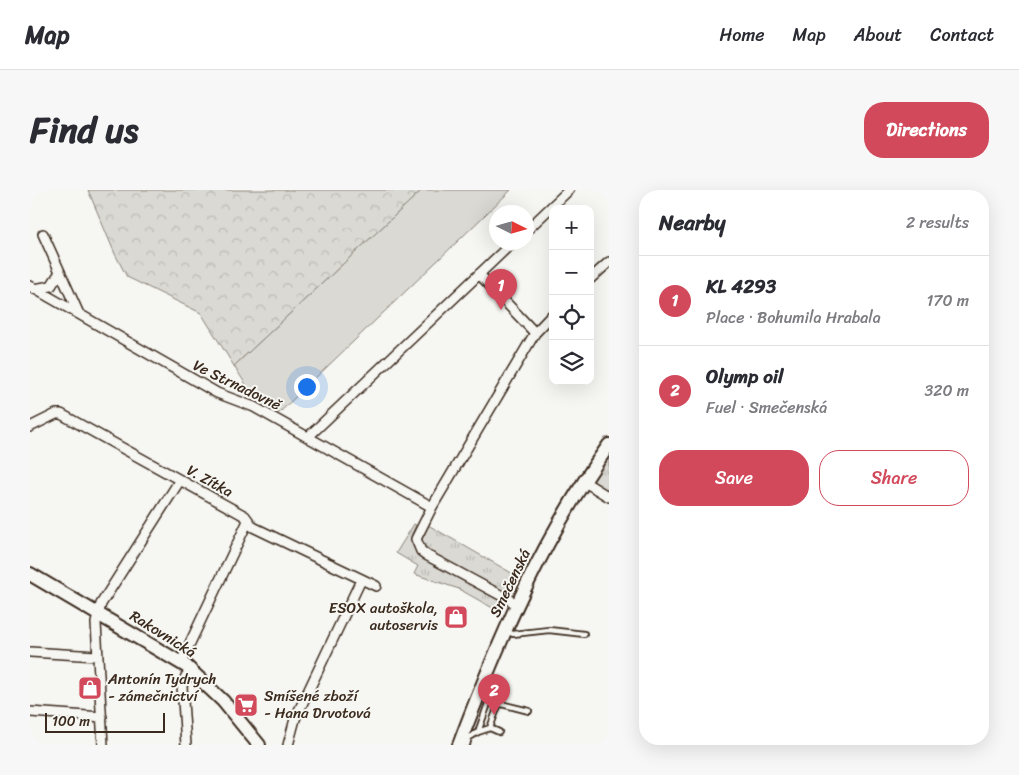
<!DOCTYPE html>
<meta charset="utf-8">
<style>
:root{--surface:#fff;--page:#f7f7f7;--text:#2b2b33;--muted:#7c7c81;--line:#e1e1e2;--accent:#d1495b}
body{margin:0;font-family:Sriracha,sans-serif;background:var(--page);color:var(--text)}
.controls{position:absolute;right:15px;top:15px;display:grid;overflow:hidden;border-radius:10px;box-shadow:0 5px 20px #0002}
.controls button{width:45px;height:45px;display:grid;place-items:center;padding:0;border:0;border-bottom:1px solid var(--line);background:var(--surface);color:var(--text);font:25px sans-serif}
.compass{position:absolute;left:459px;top:15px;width:45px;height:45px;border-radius:50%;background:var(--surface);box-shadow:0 5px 20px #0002;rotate:95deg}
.scale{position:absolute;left:15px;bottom:12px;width:120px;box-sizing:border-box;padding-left:5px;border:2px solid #3b2a1e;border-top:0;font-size:14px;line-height:18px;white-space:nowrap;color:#3b2a1e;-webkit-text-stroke:4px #f6f6f2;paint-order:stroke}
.you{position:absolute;left:276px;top:196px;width:18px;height:18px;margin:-12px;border:4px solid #fff;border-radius:50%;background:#1a73e8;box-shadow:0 0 0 8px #1a73e833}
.badge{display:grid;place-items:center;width:32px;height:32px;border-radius:50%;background:var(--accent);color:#fff;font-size:16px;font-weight:700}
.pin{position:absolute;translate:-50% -41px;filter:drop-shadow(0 1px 2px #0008)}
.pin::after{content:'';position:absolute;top:26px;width:18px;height:15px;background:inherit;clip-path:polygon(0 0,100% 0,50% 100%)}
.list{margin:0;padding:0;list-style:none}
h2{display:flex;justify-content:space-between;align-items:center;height:65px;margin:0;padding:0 20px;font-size:21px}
h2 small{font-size:16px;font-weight:400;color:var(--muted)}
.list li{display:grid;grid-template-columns:32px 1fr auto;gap:15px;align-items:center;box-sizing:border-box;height:90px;padding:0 20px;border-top:1px solid var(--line)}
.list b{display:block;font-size:19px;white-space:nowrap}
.list p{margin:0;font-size:16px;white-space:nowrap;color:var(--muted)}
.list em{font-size:16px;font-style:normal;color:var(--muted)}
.actions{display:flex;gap:10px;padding:15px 20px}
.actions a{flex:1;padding:11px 0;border:1px solid var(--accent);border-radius:20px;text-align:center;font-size:18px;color:var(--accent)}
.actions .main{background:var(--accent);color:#fff}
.icon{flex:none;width:28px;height:28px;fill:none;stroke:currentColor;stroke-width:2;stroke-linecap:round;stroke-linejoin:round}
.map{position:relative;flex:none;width:579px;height:555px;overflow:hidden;border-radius:20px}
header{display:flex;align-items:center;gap:30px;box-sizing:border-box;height:70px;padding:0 25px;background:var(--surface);border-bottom:1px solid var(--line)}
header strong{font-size:24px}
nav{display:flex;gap:28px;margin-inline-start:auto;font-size:18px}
.intro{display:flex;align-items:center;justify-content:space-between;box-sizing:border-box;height:120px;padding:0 30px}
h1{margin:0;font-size:35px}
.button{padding:12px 22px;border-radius:20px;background:var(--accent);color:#fff;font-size:18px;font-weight:700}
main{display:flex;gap:30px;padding:0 30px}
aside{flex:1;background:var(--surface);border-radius:20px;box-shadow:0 5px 20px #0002}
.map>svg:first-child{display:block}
.grass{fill:url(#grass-tufts);stroke:#8a8278}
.forest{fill:url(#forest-crowns);stroke:#8a8278}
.garden{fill:#dad9d3;stroke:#8a8278}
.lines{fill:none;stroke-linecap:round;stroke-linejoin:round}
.lane-casing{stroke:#3b2a1e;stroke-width:8}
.street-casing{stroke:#3b2a1e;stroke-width:12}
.secondary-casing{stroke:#3b2a1e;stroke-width:16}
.lane{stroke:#f6f6f2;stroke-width:4.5}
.street{stroke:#f6f6f2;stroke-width:9}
.secondary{stroke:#f6f6f2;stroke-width:12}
.labels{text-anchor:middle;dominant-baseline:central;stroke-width:4;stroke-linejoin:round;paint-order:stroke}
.street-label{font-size:15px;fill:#3b2a1e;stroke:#f6f6f2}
.poi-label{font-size:15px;fill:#3b2a1e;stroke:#f6f6f2;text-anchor:start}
</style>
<header>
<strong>Map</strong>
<nav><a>Home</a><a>Map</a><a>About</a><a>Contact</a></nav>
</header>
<div class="intro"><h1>Find us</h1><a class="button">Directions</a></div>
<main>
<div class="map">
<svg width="579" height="555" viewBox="0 0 579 555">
<defs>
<pattern id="grass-tufts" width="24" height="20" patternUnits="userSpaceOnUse" patternTransform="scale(1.25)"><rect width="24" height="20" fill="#dad9d3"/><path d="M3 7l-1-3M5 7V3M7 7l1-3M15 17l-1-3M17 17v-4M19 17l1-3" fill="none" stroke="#bcbab5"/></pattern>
<pattern id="forest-crowns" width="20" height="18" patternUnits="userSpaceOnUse" patternTransform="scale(1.25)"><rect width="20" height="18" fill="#dad9d3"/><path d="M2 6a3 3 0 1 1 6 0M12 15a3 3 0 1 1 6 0" fill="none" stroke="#bcbab5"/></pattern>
</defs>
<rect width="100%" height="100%" fill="#f6f6f2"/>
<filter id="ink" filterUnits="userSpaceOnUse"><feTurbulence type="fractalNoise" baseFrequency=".02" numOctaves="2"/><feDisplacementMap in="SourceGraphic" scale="10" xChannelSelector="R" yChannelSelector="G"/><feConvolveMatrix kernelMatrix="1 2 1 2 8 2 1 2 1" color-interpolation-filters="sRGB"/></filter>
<g filter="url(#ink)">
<!-- grass -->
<path class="grass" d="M579,267V303L564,294L561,287Z
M384,334L386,335C380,346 381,355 389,365L471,410L473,412L468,421L429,399L384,384L388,376L366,363Z
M398,335L485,385L487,390L478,404L395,359L390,347L395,337Z"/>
<!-- forest -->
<path class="forest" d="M58,0H392L204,176L171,123L97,87L85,64Z"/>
<!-- garden -->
<path class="garden" d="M392,0H481L249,223L224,207L204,176Z"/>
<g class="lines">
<!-- lane casing -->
<g class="lane-casing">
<path id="lane" d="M475,441L483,444L519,440L554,444
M459,511L499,521
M460,538L469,513
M448,542L460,538L469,542
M440,547L448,542L459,511L453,499
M437,555L439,547"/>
</g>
<!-- street casing -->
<g class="street-casing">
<path id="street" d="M497,40L539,0
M13,44L49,124
M449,84L505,143
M560,89L579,72
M0,96L187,203L224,217L402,317
M4,99L21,96L30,82
M0,237L26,224H31L215,326L223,337L346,396
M278,247L483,52
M553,291L579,307
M487,414L398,366L391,361L386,349L402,317L505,143L523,124
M0,462L67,466
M151,472L218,331
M0,522L72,527
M73,555L66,433L71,414L150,290
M156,555L152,496L156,486L163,482
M258,555L265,529L331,390"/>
</g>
<!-- secondary casing -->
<g class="secondary-casing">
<path id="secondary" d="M0,384L156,476L193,511L229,555
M429,555C469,449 513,347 579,255"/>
</g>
<!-- lane -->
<use href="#lane" class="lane"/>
<!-- street -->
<use href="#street" class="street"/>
<!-- secondary -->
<use href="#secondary" class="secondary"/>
</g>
</g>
<!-- icons -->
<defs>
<g id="shop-square" transform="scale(1.25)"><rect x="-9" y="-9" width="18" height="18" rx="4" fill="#d1495b" stroke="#f6f6f2"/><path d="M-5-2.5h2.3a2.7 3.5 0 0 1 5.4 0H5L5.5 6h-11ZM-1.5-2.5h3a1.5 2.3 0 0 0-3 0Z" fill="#fff"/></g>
<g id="supermarket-square" transform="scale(1.25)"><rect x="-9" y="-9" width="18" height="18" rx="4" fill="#d1495b" stroke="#f6f6f2"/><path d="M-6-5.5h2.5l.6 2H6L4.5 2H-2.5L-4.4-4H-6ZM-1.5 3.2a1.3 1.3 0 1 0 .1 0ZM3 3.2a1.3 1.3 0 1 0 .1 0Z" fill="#fff"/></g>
</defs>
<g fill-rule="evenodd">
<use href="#shop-square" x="426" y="427"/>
<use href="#shop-square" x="60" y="498"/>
<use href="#supermarket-square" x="216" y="515"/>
</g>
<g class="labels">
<!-- street labels -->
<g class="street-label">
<text transform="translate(207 195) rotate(26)">Ve Strnadovně</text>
<text transform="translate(180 291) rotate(29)">V. Zítka</text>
<text transform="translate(480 393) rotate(-64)">Smečenská</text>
<text transform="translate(133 444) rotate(32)">Rakovnická</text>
</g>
<!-- poi labels -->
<g class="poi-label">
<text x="408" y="418" text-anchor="end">ESOX autoškola,<tspan x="408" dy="17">autoservis</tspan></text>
<text x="78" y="489">Antonín Tydrych<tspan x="78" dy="17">- zámečnictví</tspan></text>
<text x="234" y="506">Smíšené zboží<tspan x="234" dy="17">- Hana Drvotová</tspan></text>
</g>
</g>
</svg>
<div class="controls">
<button>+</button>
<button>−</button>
<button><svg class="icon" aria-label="locate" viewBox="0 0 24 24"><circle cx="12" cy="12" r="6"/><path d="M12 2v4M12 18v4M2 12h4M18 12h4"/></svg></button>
<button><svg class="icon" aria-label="layers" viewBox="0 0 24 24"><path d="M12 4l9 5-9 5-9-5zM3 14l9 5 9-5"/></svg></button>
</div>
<svg class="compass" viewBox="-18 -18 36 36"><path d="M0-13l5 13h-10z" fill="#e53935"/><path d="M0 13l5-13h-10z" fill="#7c7c81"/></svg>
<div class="scale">100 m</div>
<div class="you"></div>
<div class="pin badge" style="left:471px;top:120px">1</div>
<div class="pin badge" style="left:464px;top:525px">2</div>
</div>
<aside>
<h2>Nearby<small>2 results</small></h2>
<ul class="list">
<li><span class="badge">1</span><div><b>KL 4293</b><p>Place · Bohumila Hrabala</p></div><em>170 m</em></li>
<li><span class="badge">2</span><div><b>Olymp oil</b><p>Fuel · Smečenská</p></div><em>320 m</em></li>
</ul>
<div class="actions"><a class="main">Save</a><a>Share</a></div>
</aside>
</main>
